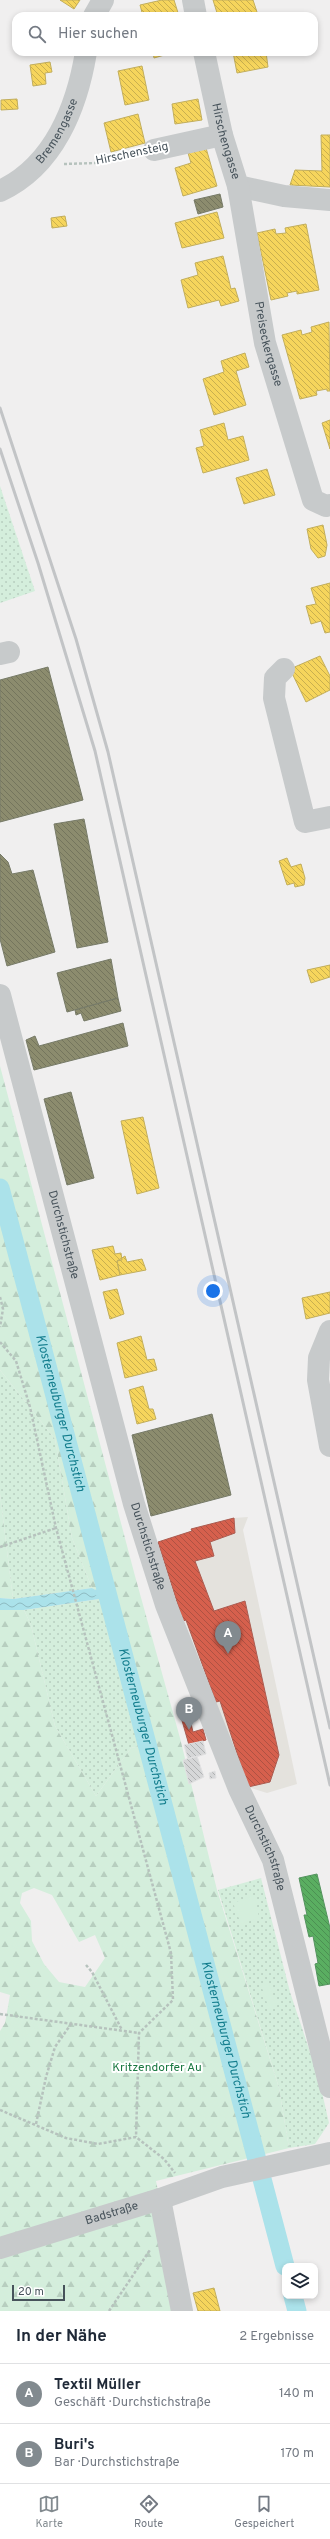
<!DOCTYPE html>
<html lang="de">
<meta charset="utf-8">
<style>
:root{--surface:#fff;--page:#f6f6f7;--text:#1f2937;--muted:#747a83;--line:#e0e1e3;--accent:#828a8f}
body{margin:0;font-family:Overpass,sans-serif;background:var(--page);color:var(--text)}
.controls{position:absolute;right:12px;bottom:12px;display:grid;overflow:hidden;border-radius:8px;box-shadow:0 2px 6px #0003}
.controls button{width:36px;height:36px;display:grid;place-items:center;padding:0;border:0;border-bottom:1px solid var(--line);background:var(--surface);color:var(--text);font:20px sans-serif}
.scale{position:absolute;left:12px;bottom:10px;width:53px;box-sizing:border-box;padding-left:4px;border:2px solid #47535b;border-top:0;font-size:11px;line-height:14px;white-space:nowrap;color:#47535b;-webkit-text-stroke:3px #fff;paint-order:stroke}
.you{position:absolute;left:213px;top:1291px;width:14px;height:14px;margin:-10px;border:3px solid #fff;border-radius:50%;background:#1a73e8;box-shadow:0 0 0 6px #1a73e833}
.badge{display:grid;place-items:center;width:26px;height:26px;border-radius:50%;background:var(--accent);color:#fff;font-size:13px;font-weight:700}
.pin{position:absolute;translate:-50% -33px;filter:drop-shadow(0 1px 2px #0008)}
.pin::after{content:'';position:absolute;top:21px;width:14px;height:12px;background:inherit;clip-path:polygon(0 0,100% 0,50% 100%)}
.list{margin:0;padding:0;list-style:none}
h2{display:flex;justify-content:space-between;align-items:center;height:52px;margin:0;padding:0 16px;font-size:17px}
h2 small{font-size:13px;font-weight:400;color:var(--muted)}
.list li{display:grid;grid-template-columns:26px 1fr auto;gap:12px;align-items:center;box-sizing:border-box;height:60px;padding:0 16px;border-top:1px solid var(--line)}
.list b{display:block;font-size:15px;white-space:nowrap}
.list p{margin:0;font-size:13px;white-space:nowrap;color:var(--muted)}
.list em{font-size:13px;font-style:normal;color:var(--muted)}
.icon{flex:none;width:22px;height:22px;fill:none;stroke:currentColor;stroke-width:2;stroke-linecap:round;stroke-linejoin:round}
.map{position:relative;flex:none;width:330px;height:2311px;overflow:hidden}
.search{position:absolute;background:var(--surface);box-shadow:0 2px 6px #0003;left:12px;right:12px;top:12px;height:44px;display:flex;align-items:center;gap:10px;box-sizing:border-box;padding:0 14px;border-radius:12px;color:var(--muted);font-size:15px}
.sheet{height:172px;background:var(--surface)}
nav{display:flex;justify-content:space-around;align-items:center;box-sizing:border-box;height:56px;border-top:1px solid var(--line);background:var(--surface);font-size:11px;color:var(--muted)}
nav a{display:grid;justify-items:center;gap:2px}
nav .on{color:var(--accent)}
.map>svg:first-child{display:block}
.commercial{fill:#e4e2dd}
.grass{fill:url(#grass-dots)}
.forest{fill:url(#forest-firs);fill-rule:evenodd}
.garden{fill:#d4eedc}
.water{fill:url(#water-waves)}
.homes{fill:url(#homes-back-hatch);stroke:#c2ae5c}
.shops{fill:url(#shops-back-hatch);stroke:#ab5c51}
.public{fill:url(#public-back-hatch);stroke:#54935f}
.industry{fill:url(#industry-back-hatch);stroke:#777b68}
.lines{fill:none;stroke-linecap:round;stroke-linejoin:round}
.stream{stroke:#abe2ea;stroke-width:5.5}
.canal{stroke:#abe2ea;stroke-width:19}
.building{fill:url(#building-back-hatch);stroke:#e1e1e2}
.path{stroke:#b6c2bd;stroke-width:2.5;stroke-dasharray:3 2;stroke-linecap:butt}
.minor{stroke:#c7cacb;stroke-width:22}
.rail{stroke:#c2c4c6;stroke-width:3}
.labels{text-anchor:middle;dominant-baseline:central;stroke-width:4;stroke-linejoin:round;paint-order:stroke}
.street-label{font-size:12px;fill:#47535b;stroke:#fff}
.park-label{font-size:12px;fill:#1b7942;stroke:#fff}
.water-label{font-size:13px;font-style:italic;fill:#127d8d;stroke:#fff}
</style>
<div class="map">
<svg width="330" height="2311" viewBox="0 0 330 2311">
<defs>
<pattern id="grass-dots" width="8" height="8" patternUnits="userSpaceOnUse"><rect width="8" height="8" fill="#d4eedc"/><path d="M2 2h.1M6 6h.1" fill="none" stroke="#b7cebf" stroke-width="1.8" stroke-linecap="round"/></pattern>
<pattern id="forest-firs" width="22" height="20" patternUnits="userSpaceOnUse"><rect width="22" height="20" fill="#d4eedc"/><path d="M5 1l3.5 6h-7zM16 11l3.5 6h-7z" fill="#b7cebf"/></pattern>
<pattern id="water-waves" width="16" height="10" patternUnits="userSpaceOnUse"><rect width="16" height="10" fill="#abe2ea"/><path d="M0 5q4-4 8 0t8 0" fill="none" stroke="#8dbac1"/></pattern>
<pattern id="homes-back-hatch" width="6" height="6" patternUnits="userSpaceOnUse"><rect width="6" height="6" fill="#f6d55c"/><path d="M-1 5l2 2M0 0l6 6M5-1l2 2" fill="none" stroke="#c9af4f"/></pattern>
<pattern id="shops-back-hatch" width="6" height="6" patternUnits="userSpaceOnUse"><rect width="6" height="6" fill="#d6604d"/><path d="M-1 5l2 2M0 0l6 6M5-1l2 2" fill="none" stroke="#af5243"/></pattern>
<pattern id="public-back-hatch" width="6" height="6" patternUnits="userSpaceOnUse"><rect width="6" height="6" fill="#5aae61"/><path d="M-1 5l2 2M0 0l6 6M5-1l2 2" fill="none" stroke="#4c9053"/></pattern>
<pattern id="industry-back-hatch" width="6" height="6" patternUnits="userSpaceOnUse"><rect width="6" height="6" fill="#8c8c6e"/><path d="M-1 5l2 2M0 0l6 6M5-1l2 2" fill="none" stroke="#74755d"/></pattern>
<pattern id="building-back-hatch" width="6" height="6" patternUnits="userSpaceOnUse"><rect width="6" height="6" fill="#d6d7d8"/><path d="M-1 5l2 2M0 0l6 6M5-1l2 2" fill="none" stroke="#afb1b2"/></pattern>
</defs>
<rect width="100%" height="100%" fill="#f0efef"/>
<!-- commercial -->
<path class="commercial" d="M248,1517L243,1530L297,1784L267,1793L248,1787L155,1543L192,1531L191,1529L234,1518Z"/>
<!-- grass -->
<path class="grass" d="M0,486L35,591L0,603Z
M0,1370L55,1439L72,1538L92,1588L13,1599L0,1494Z
M99,1599L145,1745L131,1748L96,1796L55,1726L31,1625L24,1610Z
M261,1878L290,1992L319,2079L329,2123L315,2144L289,2148L279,2088L218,1890Z"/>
<!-- forest -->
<path class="forest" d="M0,1066L135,1576L180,1738L217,1890L279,2088L289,2148L156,2181L183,2311H0V2031L5,2023L10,1995L0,1992V1610H24L31,1625L55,1726L96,1796L131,1748L144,1745L99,1599V1592L92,1588L72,1538L55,1439L0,1370ZM34,1888L52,1895L79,1942L95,1935L105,1958L85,1987L59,1982L44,1964L32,1941L31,1921L20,1903L22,1893Z
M0,1494L13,1599L0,1598Z"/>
<!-- garden -->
<path class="garden" d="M255,1895L259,1918L241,1924L233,1903Z
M269,1983L277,2007L269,2009L261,1985Z"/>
<!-- water -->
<path class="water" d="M92,1588L99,1592V1599L24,1610H0V1598L13,1599Z"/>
<!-- homes -->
<path class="homes" d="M60,0H80L74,9Z
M162,0H174L179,16H143L140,5Z
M213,0H253L258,15L218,16Z
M153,52H175L154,58Z
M233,52H266L268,67L237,73Z
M50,62L52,72L45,73L46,84L33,86L30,65Z
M142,66L149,100L125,105L118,71Z
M17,99L18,109L1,110V100Z
M198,99L202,120L175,124L172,104Z
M138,114L145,143L111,152L104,123Z
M321,135H330V187L290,185L295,170L322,171Z
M206,148L217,186L183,196L175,168L191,163L188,153Z
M217,212L224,238L182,248L175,223Z
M65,216L67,226L52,228L51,218Z
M306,224L319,290L297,294V291L287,293L288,296L271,300L257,233L275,229L276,234L286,233L285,228Z
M223,256L231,289L235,288L239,301L221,306L219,300L188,308L181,280L198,275L195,263Z
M329,322L330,391H327V389L316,391L317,395L300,399L282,335L301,330L302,335L312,332L311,327Z
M245,353L249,367L236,371L246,405L214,415L203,379L224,372L221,361Z
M330,420V449L322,423Z
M224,423L228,440L243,436L249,460L203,473L196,448L204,446L200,430Z
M267,469L275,495L244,504L236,478Z
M323,525L327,545L325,556L318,558L311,549L307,529Z
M330,583V632L325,633L321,621L311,624L306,606L316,604L311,588Z
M320,656L330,676V690L306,702L290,669Z
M287,858L291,867L301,864L305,878L304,885L295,887L294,883L287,885L279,861Z
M330,965V977L311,983L307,970Z
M143,1117L159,1188L137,1194L121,1121Z
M113,1246L115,1254L121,1253L122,1260L117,1261L120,1275L100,1280L92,1250Z
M125,1256L127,1262L142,1259L146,1270L120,1275L117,1261Z
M117,1289L124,1314L110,1319L103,1292Z
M330,1292V1313L306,1319L302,1298Z
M141,1336L147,1360L154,1359L157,1370L125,1378L117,1343Z
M143,1386L149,1409H153L156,1419L137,1424L129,1390Z
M214,2288L220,2311H198L193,2293Z"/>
<!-- shops -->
<path class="shops" d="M234,1518L235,1533L210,1542L214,1556L195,1561L214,1611L245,1601L279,1755L270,1782L248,1787L220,1701L216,1702L186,1620L183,1621L158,1542L192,1531L191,1529Z
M189,1715L193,1732L203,1729L206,1740L189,1745L181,1717Z"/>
<!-- public -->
<path class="public" d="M317,1874L330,1928V1984L319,1986L315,1964L318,1963L313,1936L309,1937L304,1915H307L299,1878Z"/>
<!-- industry -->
<path class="industry" d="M220,194L223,207L198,214L194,200Z
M48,667L83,800L0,822V680Z
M84,819L108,942L77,948L54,824Z
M0,854L8,862L12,874L33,870L55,952L7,966L0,939Z
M111,959L118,998L67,1012L57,973Z
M118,998L121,1011L84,1021L81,1013L76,1015L75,1010Z
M123,1023L128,1046L34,1070L26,1040L35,1036L39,1046Z
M71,1092L94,1178L67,1185L44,1099Z
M212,1414L231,1495L151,1516L132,1435Z"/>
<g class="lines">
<!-- stream -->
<path class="stream" d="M92,1593L106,1591"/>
<!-- canal -->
<g class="canal">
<path id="s1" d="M0,1188L285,2266"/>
<path d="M293,2296L297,2311"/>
</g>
</g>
<!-- building -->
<path class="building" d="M203,1741L206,1754L188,1759L184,1745Z
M197,1756L204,1777L189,1784L183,1760Z
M215,1771L216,1778L210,1779L209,1773Z"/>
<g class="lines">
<!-- path -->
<path class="path" d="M64,164L96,163L136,154
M0,1297L3,1309L0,1327
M0,1342L16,1361L30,1407L56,1528L171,1953L173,2000L139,2033L136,2137
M0,1547L56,1528
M86,1965L92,1972L122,2030
M0,2014L139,2033
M0,2110L66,2138L98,2144L136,2137L164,2159L175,2173
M36,2124L46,2077L55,2047L71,2024
M109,2311L150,2250"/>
<!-- minor -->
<g class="minor">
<path d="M193,0L196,16"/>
<path d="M94,16L103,0"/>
<path id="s2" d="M204,52L222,135L238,186L284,196L330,200"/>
<path d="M154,150L222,135"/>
<path id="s3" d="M238,186L265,343L313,500L326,506L330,505"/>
<path id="s4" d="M0,191C54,166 77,107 86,52"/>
<path d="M0,654L9,652"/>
<path d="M284,669L275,678L274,698L305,822L330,817"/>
<path id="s5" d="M0,995L134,1504L166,1605L239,1789L273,1860L330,2087"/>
<path d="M330,1331L319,1358L318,1380L330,1446"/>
<path d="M160,2199L182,2311"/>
<path id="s6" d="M0,2248L160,2199L222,2177L330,2153"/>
</g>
<!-- rail -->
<path class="rail" d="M0,408L76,639L108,752L330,1728
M0,449L38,563L95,751L330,1785"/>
</g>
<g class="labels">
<!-- street labels -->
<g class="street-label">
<text stroke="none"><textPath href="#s4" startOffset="85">Bremengasse</textPath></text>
<text stroke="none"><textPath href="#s2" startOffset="92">Hirschengasse</textPath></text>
<text transform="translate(132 154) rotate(-12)">Hirschensteig</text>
<text stroke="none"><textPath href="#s3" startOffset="161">Preiseckergasse</textPath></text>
<text stroke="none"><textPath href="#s5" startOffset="248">Durchstichstraße</textPath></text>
<text stroke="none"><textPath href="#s5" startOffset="571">Durchstichstraße</textPath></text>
<text stroke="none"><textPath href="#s5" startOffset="895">Durchstichstraße</textPath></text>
<text stroke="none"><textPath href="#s6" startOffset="117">Badstraße</textPath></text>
</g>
<!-- park labels -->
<g class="park-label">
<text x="157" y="2068">Kritzendorfer Au</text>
</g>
<!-- water labels -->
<g class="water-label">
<text stroke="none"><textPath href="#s1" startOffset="233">Klosterneuburger Durchstich</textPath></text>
<text stroke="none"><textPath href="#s1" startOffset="557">Klosterneuburger Durchstich</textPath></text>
<text stroke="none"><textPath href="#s1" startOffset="881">Klosterneuburger Durchstich</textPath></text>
</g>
</g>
</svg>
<div class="controls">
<button><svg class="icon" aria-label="layers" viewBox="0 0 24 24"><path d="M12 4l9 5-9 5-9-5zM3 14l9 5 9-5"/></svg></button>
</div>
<div class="scale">20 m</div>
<div class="you"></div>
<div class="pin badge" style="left:228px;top:1654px">A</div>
<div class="pin badge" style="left:189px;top:1730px">B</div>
<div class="search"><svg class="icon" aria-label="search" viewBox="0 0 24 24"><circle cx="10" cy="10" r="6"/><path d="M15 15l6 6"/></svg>Hier suchen</div>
</div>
<section class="sheet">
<h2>In der Nähe<small>2 Ergebnisse</small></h2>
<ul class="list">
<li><span class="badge">A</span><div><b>Textil Müller</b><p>Geschäft · Durchstichstraße</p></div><em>140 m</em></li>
<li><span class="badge">B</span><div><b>Buri's</b><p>Bar · Durchstichstraße</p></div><em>170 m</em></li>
</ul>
</section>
<nav>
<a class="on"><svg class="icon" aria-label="map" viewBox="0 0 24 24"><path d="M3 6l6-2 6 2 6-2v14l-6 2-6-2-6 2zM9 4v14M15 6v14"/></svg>Karte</a>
<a><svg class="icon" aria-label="directions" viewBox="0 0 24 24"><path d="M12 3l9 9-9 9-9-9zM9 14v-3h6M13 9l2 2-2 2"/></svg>Route</a>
<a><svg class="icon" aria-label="saved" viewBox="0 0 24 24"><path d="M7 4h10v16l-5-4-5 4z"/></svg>Gespeichert</a>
</nav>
